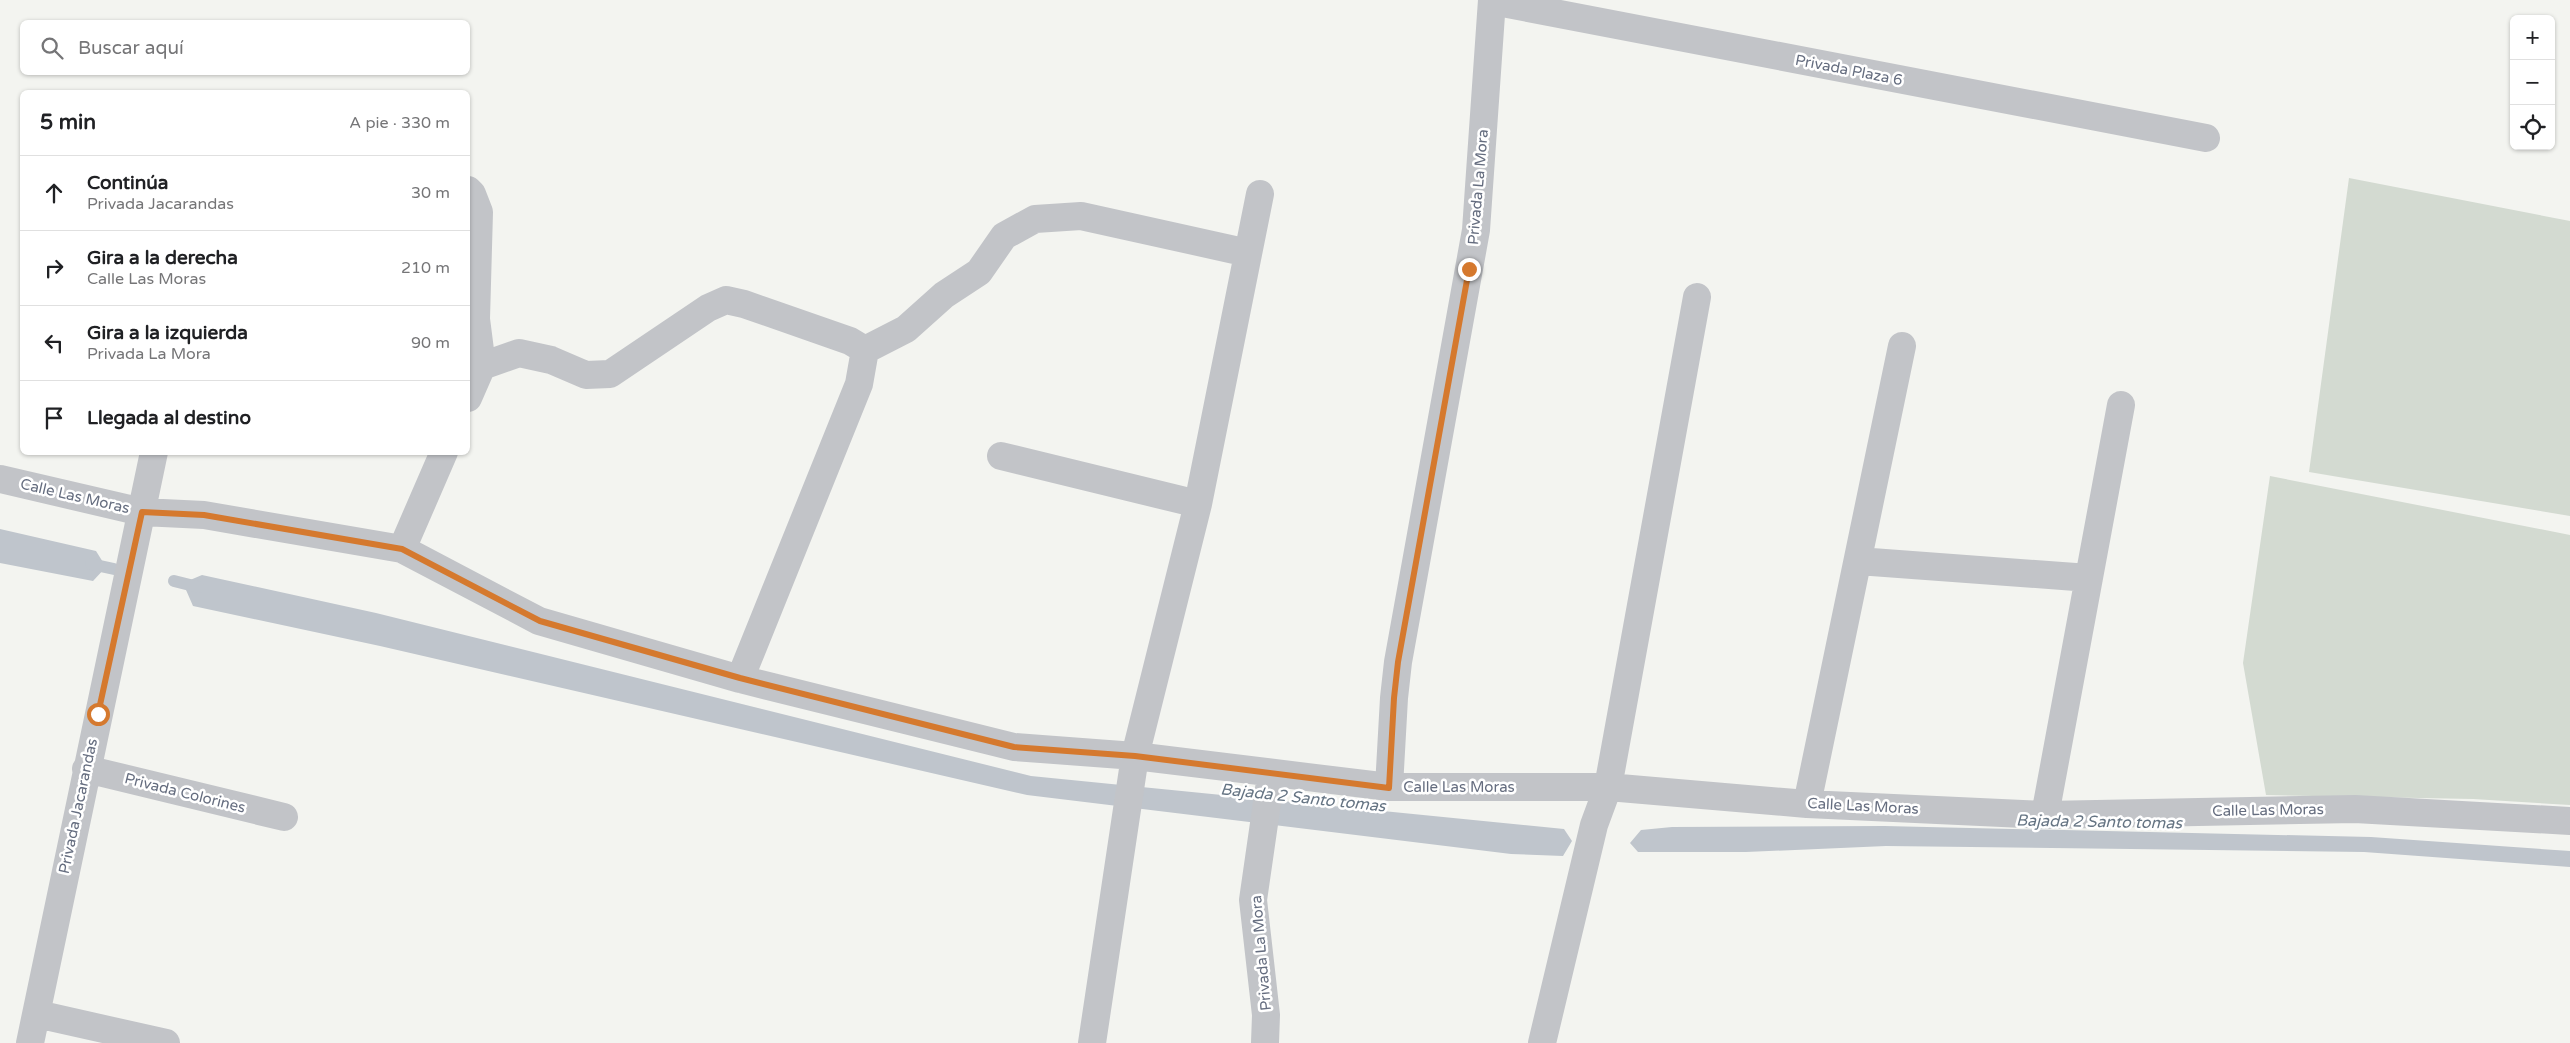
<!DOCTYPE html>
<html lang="es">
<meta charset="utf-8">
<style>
:root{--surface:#fff;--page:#f6f6f6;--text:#202124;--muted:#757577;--line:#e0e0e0}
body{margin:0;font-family:"Varela Round",sans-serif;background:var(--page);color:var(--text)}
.controls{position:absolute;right:15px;top:15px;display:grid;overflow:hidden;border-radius:8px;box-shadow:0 1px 4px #0004}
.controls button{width:45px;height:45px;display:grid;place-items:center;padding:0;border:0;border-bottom:1px solid var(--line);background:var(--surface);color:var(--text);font:25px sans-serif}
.stop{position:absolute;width:15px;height:15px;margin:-11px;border:4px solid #d5792e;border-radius:50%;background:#fff}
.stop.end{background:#d5792e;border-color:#fff;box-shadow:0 1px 5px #0008}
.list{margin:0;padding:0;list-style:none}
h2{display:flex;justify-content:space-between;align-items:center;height:65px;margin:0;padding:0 20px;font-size:21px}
h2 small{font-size:16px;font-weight:400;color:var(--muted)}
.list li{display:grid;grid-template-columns:32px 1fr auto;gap:15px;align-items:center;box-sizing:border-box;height:75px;padding:0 20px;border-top:1px solid var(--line)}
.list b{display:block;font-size:19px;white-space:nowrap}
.list p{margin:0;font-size:16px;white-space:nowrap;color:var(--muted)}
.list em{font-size:16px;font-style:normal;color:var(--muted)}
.icon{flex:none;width:28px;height:28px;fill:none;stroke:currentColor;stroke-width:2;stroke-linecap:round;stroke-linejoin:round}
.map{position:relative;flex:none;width:2570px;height:1043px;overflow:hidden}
.search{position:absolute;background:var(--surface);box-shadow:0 1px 4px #0004;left:20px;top:20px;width:450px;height:55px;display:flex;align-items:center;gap:12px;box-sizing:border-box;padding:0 18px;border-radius:8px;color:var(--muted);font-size:19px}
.panel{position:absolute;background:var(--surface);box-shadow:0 1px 4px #0004;left:20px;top:90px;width:450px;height:365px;border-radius:8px}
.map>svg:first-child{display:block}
.green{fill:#d3dad1}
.water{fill:#bfc5cc}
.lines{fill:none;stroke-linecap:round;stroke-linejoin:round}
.stream{stroke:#bfc5cc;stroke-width:12}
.street{stroke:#c2c4c8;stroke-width:28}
.route{stroke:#d5792e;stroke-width:6}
.labels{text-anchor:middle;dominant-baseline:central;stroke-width:5;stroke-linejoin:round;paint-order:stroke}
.street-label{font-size:15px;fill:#656d7f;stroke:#fff}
.water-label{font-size:16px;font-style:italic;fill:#657483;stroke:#fff}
</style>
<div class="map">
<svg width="2570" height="1043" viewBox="0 0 2570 1043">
<rect width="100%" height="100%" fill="#f3f4f0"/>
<!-- green -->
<path class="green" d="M2349,178L2570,221V516L2309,472Z
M2270,476L2570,535V805L2473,799L2266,795L2243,663Z"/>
<!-- water -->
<path class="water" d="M0,529L96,551L106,567L93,581L0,563Z
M202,575L376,613L1031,776L1564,829L1572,841L1563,856L1511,854L1027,795L380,646L193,606L183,583Z
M1884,826L2371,837L2570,851V867L2364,852L1886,846L1746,852H1638L1630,843L1641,830L1672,827Z"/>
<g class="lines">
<!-- stream -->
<path class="stream" d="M91,564L114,569
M174,581L198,587"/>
<!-- street -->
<path class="street" d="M1492,1L2206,138
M468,190L472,194L479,212L476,319L482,366
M865,350L906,329L944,295L979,272L1004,236L1035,219L1081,216L1248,253
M468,398L482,366L519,353L551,360L586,375L610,374L708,308L726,300L744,304L850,341L865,350
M1001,456L1198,504
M0,479L142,512L204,515L402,549L539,621L740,679L1014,747L1135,756L1389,787H1608L1807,804L2045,815L2355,809L2570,821
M402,549L444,452
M1858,561L2089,578
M740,679L859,384L865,350
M86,769L284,817
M1389,787L1394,698L1398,662L1476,230L1492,0
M1807,804L1902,346
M2045,815L2121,405
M37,1014L166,1043
M30,1043L154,452
M1092,1043L1135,756L1198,504L1260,194
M1265,1043L1266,1015L1253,900L1271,775
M1542,1043L1594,825L1608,787L1697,297"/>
</g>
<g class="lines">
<!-- route -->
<path class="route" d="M98,714L142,512L204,515L402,549L540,621L740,678L1014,747L1135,756L1389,788L1394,698L1398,662L1469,269"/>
</g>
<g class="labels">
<!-- street labels -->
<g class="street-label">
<text transform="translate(1849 70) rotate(11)">Privada Plaza 6</text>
<text transform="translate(1478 187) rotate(-85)">Privada La Mora</text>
<text transform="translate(75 496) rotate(13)">Calle Las Moras</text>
<text x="1459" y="787">Calle Las Moras</text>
<text transform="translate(185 793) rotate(14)">Privada Colorines</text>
<text transform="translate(78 806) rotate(-78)">Privada Jacarandas</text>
<text transform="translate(1863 806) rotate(3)">Calle Las Moras</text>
<text transform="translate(2268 810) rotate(-1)">Calle Las Moras</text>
<text transform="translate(1261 953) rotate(-95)">Privada La Mora</text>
</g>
<!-- water labels -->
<g class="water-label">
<text transform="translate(1303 798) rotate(6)">Bajada 2 Santo tomas</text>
<text transform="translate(2099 822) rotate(1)">Bajada 2 Santo tomas</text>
</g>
</g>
</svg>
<div class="controls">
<button>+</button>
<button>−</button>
<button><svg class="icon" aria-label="locate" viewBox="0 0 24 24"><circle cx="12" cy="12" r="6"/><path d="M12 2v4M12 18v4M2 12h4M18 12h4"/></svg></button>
</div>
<div class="stop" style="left:98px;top:714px"></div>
<div class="stop end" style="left:1469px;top:269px"></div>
<div class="search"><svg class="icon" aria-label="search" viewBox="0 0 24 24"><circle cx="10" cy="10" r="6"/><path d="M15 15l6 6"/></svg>Buscar aquí</div>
<section class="panel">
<h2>5 min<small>A pie · 330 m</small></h2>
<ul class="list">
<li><svg class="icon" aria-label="ahead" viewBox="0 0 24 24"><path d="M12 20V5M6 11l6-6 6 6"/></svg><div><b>Continúa</b><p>Privada Jacarandas</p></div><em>30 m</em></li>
<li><svg class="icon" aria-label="right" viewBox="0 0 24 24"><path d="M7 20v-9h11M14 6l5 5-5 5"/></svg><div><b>Gira a la derecha</b><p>Calle Las Moras</p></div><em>210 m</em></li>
<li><svg class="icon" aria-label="left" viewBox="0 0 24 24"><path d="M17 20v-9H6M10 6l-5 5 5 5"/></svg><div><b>Gira a la izquierda</b><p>Privada La Mora</p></div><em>90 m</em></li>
<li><svg class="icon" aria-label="arrive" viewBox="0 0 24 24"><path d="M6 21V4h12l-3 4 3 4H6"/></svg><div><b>Llegada al destino</b></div></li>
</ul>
</section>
</div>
